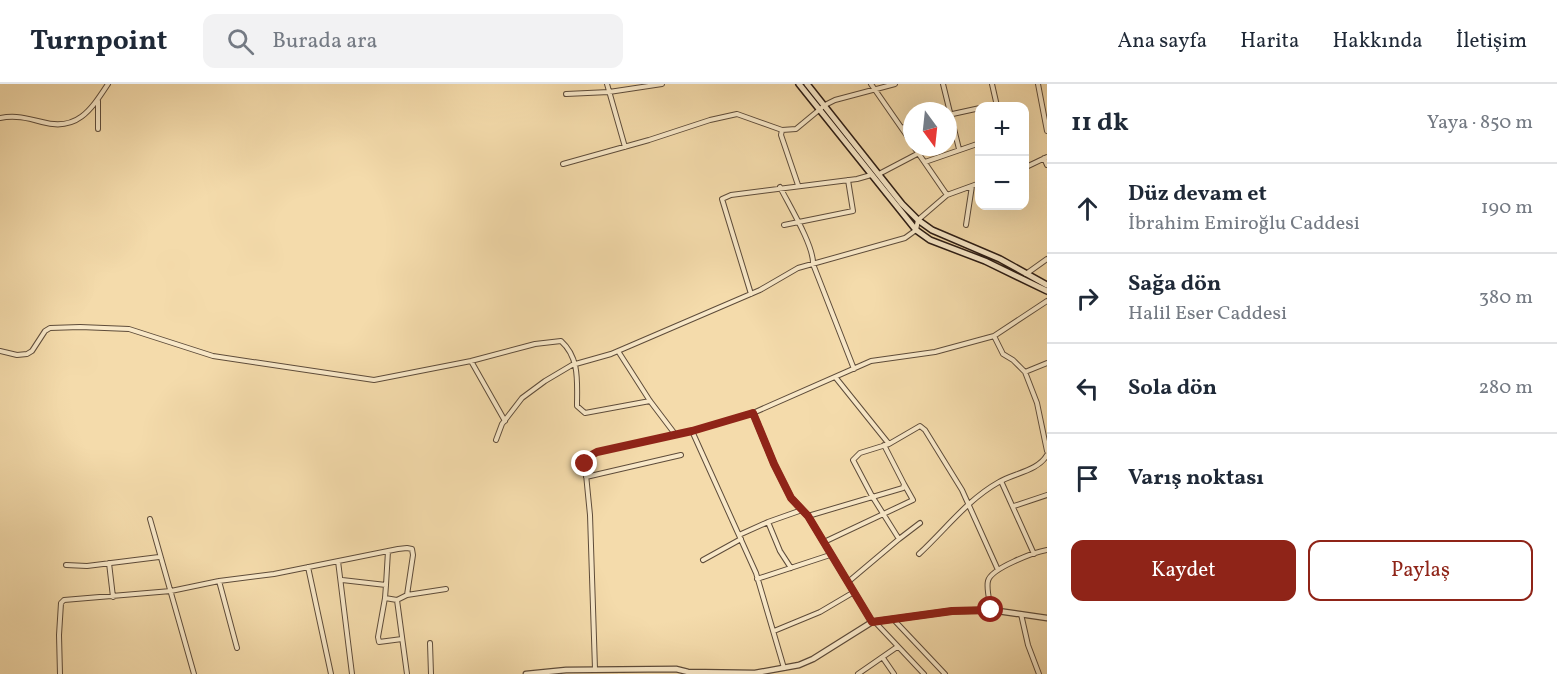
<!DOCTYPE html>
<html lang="tr">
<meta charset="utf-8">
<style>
:root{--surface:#fff;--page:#f2f2f3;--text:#1f2937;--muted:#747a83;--line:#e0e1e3;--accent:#8f2418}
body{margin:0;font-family:Vollkorn,serif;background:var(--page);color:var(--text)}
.controls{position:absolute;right:18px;top:18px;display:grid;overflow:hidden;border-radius:12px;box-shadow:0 6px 24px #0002}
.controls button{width:54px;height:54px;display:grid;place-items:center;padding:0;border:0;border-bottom:2px solid var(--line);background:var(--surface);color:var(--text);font:30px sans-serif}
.compass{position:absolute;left:903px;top:18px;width:54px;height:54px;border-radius:50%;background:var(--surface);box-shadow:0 6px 24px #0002;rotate:165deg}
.stop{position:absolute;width:18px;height:18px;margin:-14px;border:4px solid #8f2418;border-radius:50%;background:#fff}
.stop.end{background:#8f2418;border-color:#fff;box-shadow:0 2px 6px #0008}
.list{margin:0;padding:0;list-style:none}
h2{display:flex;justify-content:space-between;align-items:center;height:78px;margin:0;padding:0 24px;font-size:26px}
h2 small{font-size:20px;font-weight:400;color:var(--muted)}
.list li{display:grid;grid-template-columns:39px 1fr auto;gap:18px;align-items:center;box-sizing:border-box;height:90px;padding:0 24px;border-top:2px solid var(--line)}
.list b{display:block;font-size:22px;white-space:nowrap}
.list p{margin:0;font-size:20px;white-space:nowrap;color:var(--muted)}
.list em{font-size:20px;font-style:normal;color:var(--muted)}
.actions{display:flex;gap:12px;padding:18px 24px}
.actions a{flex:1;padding:14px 0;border:2px solid var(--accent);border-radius:12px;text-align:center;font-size:21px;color:var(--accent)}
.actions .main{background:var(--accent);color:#fff}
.icon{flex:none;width:33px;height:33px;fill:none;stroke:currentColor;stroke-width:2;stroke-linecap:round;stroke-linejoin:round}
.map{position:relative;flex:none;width:1047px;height:590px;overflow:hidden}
header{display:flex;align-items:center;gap:36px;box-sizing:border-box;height:84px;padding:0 30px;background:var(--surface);border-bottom:2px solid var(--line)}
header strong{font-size:28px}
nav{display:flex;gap:33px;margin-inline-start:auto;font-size:21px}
.search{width:420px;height:54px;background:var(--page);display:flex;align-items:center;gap:15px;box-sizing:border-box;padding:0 21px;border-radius:12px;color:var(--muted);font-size:22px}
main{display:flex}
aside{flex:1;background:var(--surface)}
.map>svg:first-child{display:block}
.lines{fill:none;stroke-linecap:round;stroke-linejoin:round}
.minor-casing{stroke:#5e4c3a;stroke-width:6}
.tertiary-casing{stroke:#5e4c3a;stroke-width:7}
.secondary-casing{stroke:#2c1c14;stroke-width:8}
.minor{stroke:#f8e8c8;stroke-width:4}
.tertiary{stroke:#f8e8c8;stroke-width:4.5}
.secondary{stroke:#f8e8c8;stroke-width:5}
.route{stroke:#8f2418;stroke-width:8}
</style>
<header>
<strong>Turnpoint</strong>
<div class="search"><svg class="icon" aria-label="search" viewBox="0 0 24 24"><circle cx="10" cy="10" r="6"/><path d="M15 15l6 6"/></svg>Burada ara</div>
<nav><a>Ana sayfa</a><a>Harita</a><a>Hakkında</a><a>İletişim</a></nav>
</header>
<main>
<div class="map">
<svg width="1047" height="590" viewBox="0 0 1047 590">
<rect width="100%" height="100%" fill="#f4dbab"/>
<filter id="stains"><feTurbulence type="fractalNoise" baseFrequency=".00333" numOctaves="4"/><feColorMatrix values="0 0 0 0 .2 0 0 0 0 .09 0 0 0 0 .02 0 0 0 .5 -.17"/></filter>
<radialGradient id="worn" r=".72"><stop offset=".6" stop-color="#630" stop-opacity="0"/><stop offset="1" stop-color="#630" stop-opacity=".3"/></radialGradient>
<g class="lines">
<!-- minor casing -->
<g class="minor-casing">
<path id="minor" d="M607,0L625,63
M871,0L912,59
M943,0L959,65
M992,0L997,22
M1038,0L1047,47
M566,10L609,8L662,0
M986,22L996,20
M948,31L980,24
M0,34C15,31 27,34 42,38C77,48 91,26 108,0
M902,44L912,41
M98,45V17
M782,46L781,51L798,101
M914,63L947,111
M1044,74L1047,81
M925,78L980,59
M563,80L649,56L710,36L737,30L782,46L796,45L825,21L835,16L895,0
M1024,84L1047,73
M879,90L919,69
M780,103C789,121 814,162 813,180L854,285
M784,141L853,127L848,96
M966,141L972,102
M1026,190L1047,175
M751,210L722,115L731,111L857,95L871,91
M994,252L1003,270L1013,276L1025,288L1037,319L1047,367
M0,267L17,271L27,270L32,267L45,247L50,244L80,243L129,245L213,272L374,296L471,277L535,260L561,257C580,274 577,298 577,322L585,329L650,317
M618,267L650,317L675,350
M471,277L505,337
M1025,288L1047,279
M836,294L889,360L860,369L853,376L872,412L899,455L848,498
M692,347L756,489L784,584
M496,356L502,340L522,314L545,297L572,281L611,270L760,206L798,184L905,154L916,146L918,136L947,111L980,99
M889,360L920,342L925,346L962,406L998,486
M586,393L681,371
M1001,397L1034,470
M1014,422L1047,411
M808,432L903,404L904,400L884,361
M150,435L194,590
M768,438L780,467L791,484
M739,451L768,438L802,426
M899,455L920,439
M824,458L913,416L904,400
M919,470C946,445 967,416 999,398C1014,389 1038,387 1047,371
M703,476L741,455
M338,477L352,590
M109,479L113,513
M66,481L87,482L159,473
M308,483L331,590
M757,495L830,471
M219,497L237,564
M386,501L388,467
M407,511L446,505
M385,514L378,553L379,558L402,555
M397,516L407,590
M991,526C990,518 986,505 988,497C991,484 1035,468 1047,466
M1021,530L1028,561L1039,590
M894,536L945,590
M875,538L924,590
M774,547L820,528L854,508
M430,559L431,590
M883,574L894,590
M595,585L590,431L585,380L587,374L597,368L692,347L753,329L871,277L935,268L994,252L1047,217
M60,590L59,551L61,519L64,516L171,507L219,497L274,490L398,465L407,464L412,465L413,471L407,511L397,516L385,514L386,501L342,496
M858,590L897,563"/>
</g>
<!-- tertiary casing -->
<g class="tertiary-casing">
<path id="tertiary" d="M753,329L774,380L791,414L808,432L872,538
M526,590L566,586L676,585L688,588L755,589L799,581L813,575L872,538L952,527L991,526L1047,534"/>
</g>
<!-- secondary casing -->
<g class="secondary-casing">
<path id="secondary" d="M799,0L916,146L930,156L985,177L1047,207
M807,0L902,120L918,136L932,146L1000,175L1047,201"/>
</g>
<!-- minor -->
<use href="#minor" class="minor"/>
<!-- tertiary -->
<use href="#tertiary" class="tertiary"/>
<!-- secondary -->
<use href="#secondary" class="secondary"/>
</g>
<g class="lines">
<!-- route -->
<path class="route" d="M585,380L586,374L597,368L692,347L753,329L774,380L791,414L808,432L872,538L952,527L991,526"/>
</g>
<rect width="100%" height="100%" filter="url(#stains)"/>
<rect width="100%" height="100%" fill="url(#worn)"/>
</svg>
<div class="controls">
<button>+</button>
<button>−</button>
</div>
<svg class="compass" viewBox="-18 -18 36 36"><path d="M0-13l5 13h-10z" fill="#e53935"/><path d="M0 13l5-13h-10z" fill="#747a83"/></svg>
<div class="stop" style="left:991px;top:526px"></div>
<div class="stop end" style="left:585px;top:380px"></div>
</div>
<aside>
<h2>11 dk<small>Yaya · 850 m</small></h2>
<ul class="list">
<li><svg class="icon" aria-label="ahead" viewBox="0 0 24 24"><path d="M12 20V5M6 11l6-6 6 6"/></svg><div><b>Düz devam et</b><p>İbrahim Emiroğlu Caddesi</p></div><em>190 m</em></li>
<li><svg class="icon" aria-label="right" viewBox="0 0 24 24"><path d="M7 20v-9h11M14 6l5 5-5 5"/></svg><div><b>Sağa dön</b><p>Halil Eser Caddesi</p></div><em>380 m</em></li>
<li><svg class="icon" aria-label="left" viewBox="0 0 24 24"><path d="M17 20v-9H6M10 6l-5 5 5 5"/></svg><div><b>Sola dön</b></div><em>280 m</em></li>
<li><svg class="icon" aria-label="arrive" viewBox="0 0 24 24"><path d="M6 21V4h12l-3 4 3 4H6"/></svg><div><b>Varış noktası</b></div></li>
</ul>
<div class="actions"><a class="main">Kaydet</a><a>Paylaş</a></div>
</aside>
</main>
